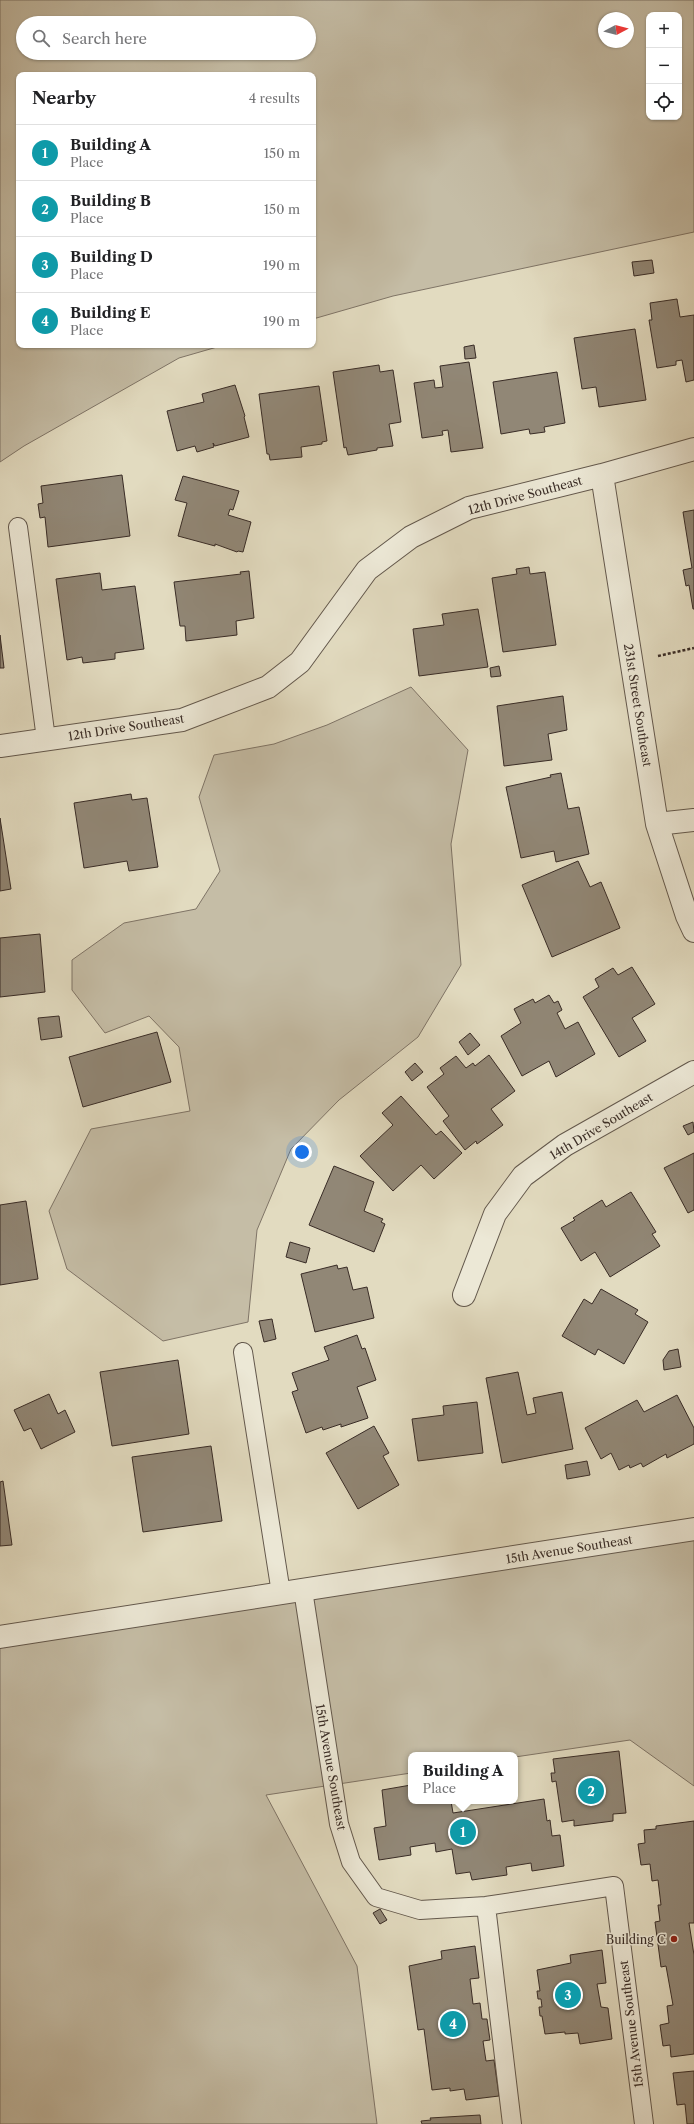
<!DOCTYPE html>
<meta charset="utf-8">
<style>
:root{--surface:#fff;--page:#f2f2f2;--text:#202124;--muted:#757577;--line:#e0e0e0;--accent:#8f2418}
body{margin:0;font-family:"Libre Caslon Text",serif;background:var(--page);color:var(--text)}
.controls{position:absolute;right:12px;top:12px;display:grid;overflow:hidden;border-radius:8px;box-shadow:0 1px 3px #0004}
.controls button{width:36px;height:36px;display:grid;place-items:center;padding:0;border:0;border-bottom:1px solid var(--line);background:var(--surface);color:var(--text);font:20px sans-serif}
.compass{position:absolute;left:598px;top:12px;width:36px;height:36px;border-radius:50%;background:var(--surface);box-shadow:0 1px 3px #0004;rotate:83deg}
.you{position:absolute;left:302px;top:1152px;width:14px;height:14px;margin:-10px;border:3px solid #fff;border-radius:50%;background:#1a73e8;box-shadow:0 0 0 6px #1a73e833}
.badge{display:grid;place-items:center;width:26px;height:26px;border-radius:50%;background:var(--accent);color:#fff;font-size:13px;font-weight:700}
.pin{position:absolute;translate:-50% -50%;border:2px solid #fff;box-shadow:0 1px 4px #0006}
.popup{position:absolute;left:408px;top:1752px;width:110px;height:52px;box-sizing:border-box;display:grid;place-content:center;border-radius:8px;background:var(--surface);filter:drop-shadow(0 1px 3px #0005);font-size:13px;white-space:nowrap;color:var(--muted)}
.popup b{font-size:15px;color:var(--text)}
.popup::after{content:'';position:absolute;left:50%;top:100%;margin-left:-8px;border:8px solid transparent;border-top-color:var(--surface)}
.list{margin:0;padding:0;list-style:none}
h2{display:flex;justify-content:space-between;align-items:center;height:52px;margin:0;padding:0 16px;font-size:17px}
h2 small{font-size:13px;font-weight:400;color:var(--muted)}
.list li{display:grid;grid-template-columns:26px 1fr auto;gap:12px;align-items:center;box-sizing:border-box;height:56px;padding:0 16px;border-top:1px solid var(--line)}
.list b{display:block;font-size:15px;white-space:nowrap}
.list p{margin:0;font-size:13px;white-space:nowrap;color:var(--muted)}
.list em{font-size:13px;font-style:normal;color:var(--muted)}
.icon{flex:none;width:22px;height:22px;fill:none;stroke:currentColor;stroke-width:2;stroke-linecap:round;stroke-linejoin:round}
.map{position:relative;flex:none;width:694px;height:2124px;overflow:hidden}
.search{position:absolute;background:var(--surface);box-shadow:0 1px 3px #0004;left:16px;top:16px;width:300px;height:44px;display:flex;align-items:center;gap:10px;box-sizing:border-box;padding:0 14px;border-radius:22px;color:var(--muted);font-size:15px}
.panel{position:absolute;background:var(--surface);box-shadow:0 1px 3px #0004;left:16px;top:72px;width:300px;height:276px;border-radius:8px}
.map>svg:first-child{display:block}
.green{fill:#c5bda6;stroke:#7f7466;fill-rule:evenodd}
.building{fill:#918776;stroke:#392c26}
.lines{fill:none;stroke-linecap:round;stroke-linejoin:round}
.service-casing{stroke:#63584c;stroke-width:20}
.minor-casing{stroke:#63584c;stroke-width:24}
.tertiary-casing{stroke:#63584c;stroke-width:24}
.path{stroke:#392c26;stroke-width:2.5;stroke-dasharray:3 2;stroke-linecap:butt}
.service{stroke:#ece8d6;stroke-width:18}
.minor{stroke:#ece8d6;stroke-width:22}
.tertiary{stroke:#ece8d6;stroke-width:22}
.poi-dot{fill:#8f2418;stroke:#ece8d6;stroke-width:1.5}
.labels{text-anchor:middle;dominant-baseline:central;stroke-width:3;stroke-linejoin:round;paint-order:stroke}
.street-label{font-size:12px;fill:#392c26;stroke:#ece8d6}
.poi-label{font-size:12px;fill:#392c26;stroke:#ece8d6;text-anchor:end}
</style>
<div class="map">
<svg width="694" height="2124" viewBox="0 0 694 2124">
<rect width="100%" height="100%" fill="#e2dbc0"/>
<filter id="stains"><feTurbulence type="fractalNoise" baseFrequency=".005" numOctaves="4"/><feColorMatrix values="0 0 0 0 .2 0 0 0 0 .09 0 0 0 0 .02 0 0 0 .5 -.17"/></filter>
<radialGradient id="worn" r=".72"><stop offset=".6" stop-color="#630" stop-opacity="0"/><stop offset="1" stop-color="#630" stop-opacity=".3"/></radialGradient>
<!-- green -->
<path class="green" d="M0,0H694V232L393,296L313,319V75H19V345H224L179,358L24,446L0,462ZM649,15H679V117H649ZM604,18H628V42H604ZM23,23H309V53H23Z
M411,687L468,750L451,844L461,965L418,1037L339,1100L291,1149L257,1230L248,1322L163,1341L67,1269L49,1211L91,1129L190,1111L179,1047L149,1016L105,1033L72,990V960L124,923L196,909L220,871L199,797L214,755L274,744L327,725Z
M694,1530V1786L630,1740L515,1757V1755H411V1773L266,1795L357,1966L377,2124H0V1642Z"/>
<!-- building -->
<path class="building" d="M652,260L654,273L634,276L632,262Z
M677,299L680,317L694,315V380L686,382L682,360L676,361V365L657,368L649,320H652L650,303Z
M635,329L646,400L599,407L596,387L582,389L574,338Z
M474,345L476,358L465,359L464,347Z
M469,362L483,448L451,452L448,430L442,431L443,435L422,438L414,383L434,380L435,388L443,387L440,366Z
M379,365L380,372L393,370L401,422L389,424L393,446L377,448V450L348,455L346,447L344,448L333,372Z
M557,372L565,423L544,427L545,432L530,434L529,429L501,434L493,382Z
M235,385L245,416L244,417L249,437L215,446L213,443L214,447L197,452L195,446L177,451L167,411L204,402L202,394Z
M319,386L327,441L322,442V444L301,447L302,457L270,460L269,454H267L259,394Z
M122,475L130,536L48,547L45,517L40,518L38,504L43,503L41,486Z
M183,476L239,491L233,510L230,509L228,515L251,522L243,552L238,551L237,552L215,544V546L178,536L187,503L175,500Z
M694,510V609H693L689,585L686,586L683,570L692,568L683,512Z
M529,567L530,574L545,572L556,645L503,652L492,578L517,574L516,569Z
M249,571L254,618L236,621L237,635L186,641L185,626H180L174,582L241,574L240,572Z
M100,573L102,590L135,586L144,649L115,653V659L83,663L82,657L67,660L56,579Z
M478,609L488,667L419,676L413,629L444,625L442,614Z
M0,635L4,668H0Z
M499,666L501,676L491,677L490,668Z
M563,696L567,730L548,734L552,760L504,766L497,706Z
M561,773L568,809L579,807L589,854L556,862L554,851L521,858L506,787L551,777L550,775Z
M131,794L132,800L147,798L158,867L129,871L127,861L84,868L74,803Z
M0,818L11,889L0,891Z
M578,861L590,887L601,882L620,928L552,957L522,885Z
M40,934L45,992L0,997V938Z
M632,967L655,1004L632,1018L646,1041L619,1057L583,997L599,987L595,979L613,968L618,975Z
M549,995L554,1003L558,1001L562,1010L557,1013L565,1029L578,1022L595,1054L556,1077L549,1061L522,1076L501,1036L521,1023L514,1009L533,999L535,1003Z
M59,1016L62,1037L41,1040L38,1018Z
M157,1032L171,1082L83,1107L69,1057Z
M470,1033L480,1045L468,1055L459,1042Z
M489,1055L515,1091L491,1109L503,1125L477,1144L476,1141L465,1150L443,1121L449,1116L427,1087L444,1074L440,1068L456,1056L466,1068L473,1063L475,1066Z
M415,1063L423,1072L412,1081L405,1072Z
M401,1096L436,1135L441,1131L462,1153L434,1179L421,1165L393,1191L360,1156L393,1125L382,1113Z
M693,1122L694,1132L688,1135L683,1126Z
M694,1153V1210L688,1213L664,1168Z
M334,1166L374,1182L364,1211L383,1219L381,1222L385,1224L374,1252L309,1225Z
M631,1192L656,1232L652,1234L660,1246L610,1277L595,1252L581,1261L561,1228L575,1220L573,1218L602,1200L606,1207Z
M26,1201L38,1279L0,1285V1205Z
M290,1242L310,1248L306,1263L286,1257Z
M337,1265L338,1269L347,1267L353,1290L367,1287L374,1318L315,1332L301,1274Z
M601,1289L638,1310L635,1314L648,1322L624,1364L598,1349L595,1355L562,1336L584,1299L592,1304Z
M272,1319L276,1339L264,1342L259,1321Z
M357,1335L362,1349L365,1348L376,1380L357,1387L368,1418L341,1427V1424L323,1430L322,1427L306,1433L292,1392L298,1390L292,1373L329,1360L324,1347Z
M678,1349L681,1367L664,1370L663,1360L669,1351Z
M178,1360L189,1434L112,1446L100,1372Z
M518,1372L527,1415L536,1413L533,1398L562,1392L573,1449L502,1463L486,1378Z
M49,1394L58,1414L65,1410L75,1432L41,1449L31,1428L24,1431L14,1410Z
M677,1395L694,1428V1444L667,1458L666,1454L643,1467L641,1463L630,1468L629,1465L619,1470L611,1453L601,1459L585,1428L637,1400L644,1412Z
M477,1402L483,1453L418,1461L412,1419L444,1415L443,1406Z
M374,1426L389,1453L383,1456L399,1485L358,1509L326,1453Z
M211,1446L222,1521L143,1532L132,1457Z
M587,1461L590,1475L567,1479L565,1465Z
M3,1481L12,1545L0,1546V1482Z
M619,1751L626,1813L613,1814V1821L574,1826V1820L562,1822L556,1781L552,1782L551,1773H555L553,1759Z
M411,1785V1801H451L453,1813L544,1799L547,1821L550,1820L552,1836L560,1835L564,1866L532,1871L531,1863L506,1867L507,1875L472,1880L470,1872L456,1874L452,1849L436,1852L435,1843L410,1847L411,1855L379,1860L374,1828L386,1826L382,1790Z
M694,1821V1923H689L694,1955V2054L671,2057L670,2045L663,2046L660,2025L669,2023L667,2006L673,2005L666,1966L661,1967L655,1922L660,1921L658,1905H661L658,1880L652,1881L650,1864L641,1865L638,1844L645,1843L644,1830L656,1829V1826Z
M380,1909L387,1920L380,1924L373,1913Z
M475,1946L479,1978L470,1979L473,2004L480,2003L482,2019H487L490,2040L483,2041L486,2061L494,2060L499,2096L466,2100L464,2089L450,2091V2088L432,2090L424,2029L418,2030L409,1966L442,1959L441,1951Z
M602,1950L606,1983L597,1984L601,2007L608,2008L612,2039L580,2044L578,2033L565,2034V2032L545,2034L542,2016H540L539,2007H542L541,1999H538L537,1991H540L537,1970L571,1963L570,1955Z
M694,2071V2124H687L685,2104L677,2105L673,2073Z
M480,2115L481,2124H422L421,2121L431,2120L430,2118Z"/>
<g class="lines">
<!-- service casing -->
<g class="service-casing">
<path id="service" d="M18,527L46,739
M243,1352L281,1593
M303,1590L339,1824L351,1862L376,1897L420,1910L486,1906L614,1886L644,2124
M486,1906L512,2124"/>
</g>
<!-- minor casing -->
<g class="minor-casing">
<path id="minor" d="M602,475L657,824L687,916L694,931
M0,746L182,720L268,687L300,662L367,570L411,537L469,508L602,475L694,449
M657,824L694,820
M464,1295L495,1214L523,1176L565,1145L694,1072"/>
</g>
<!-- tertiary casing -->
<g class="tertiary-casing">
<path id="tertiary" d="M0,1637L694,1529"/>
</g>
<!-- path -->
<path class="path" d="M658,656L694,648"/>
<!-- service -->
<use href="#service" class="service"/>
<!-- minor -->
<use href="#minor" class="minor"/>
<!-- tertiary -->
<use href="#tertiary" class="tertiary"/>
</g>
<!-- markers -->
<circle class="poi-dot" cx="674" cy="1939" r="4"/>
<g class="labels">
<!-- street labels -->
<g class="street-label">
<text transform="translate(525 495) rotate(-15)">12th Drive Southeast</text>
<text transform="translate(638 705) rotate(81)">231st Street Southeast</text>
<text transform="translate(126 727) rotate(-9)">12th Drive Southeast</text>
<text transform="translate(601 1126) rotate(-31)">14th Drive Southeast</text>
<text transform="translate(569 1549) rotate(-9)">15th Avenue Southeast</text>
<text transform="translate(331 1767) rotate(80)">15th Avenue Southeast</text>
<text transform="translate(631 2024) rotate(-97)">15th Avenue Southeast</text>
</g>
<!-- poi labels -->
<g class="poi-label">
<text x="666" y="1939">Building C</text>
</g>
</g>
<rect width="100%" height="100%" filter="url(#stains)"/>
<rect width="100%" height="100%" fill="url(#worn)"/>
</svg>
<div class="controls">
<button>+</button>
<button>−</button>
<button><svg class="icon" aria-label="locate" viewBox="0 0 24 24"><circle cx="12" cy="12" r="6"/><path d="M12 2v4M12 18v4M2 12h4M18 12h4"/></svg></button>
</div>
<svg class="compass" viewBox="-18 -18 36 36"><path d="M0-13l5 13h-10z" fill="#e53935"/><path d="M0 13l5-13h-10z" fill="#757577"/></svg>
<div class="you"></div>
<div class="pin badge" style="left:463px;top:1832px;background:#0f9aa8">1</div>
<div class="popup"><b>Building A</b>Place</div>
<div class="pin badge" style="left:591px;top:1791px;background:#0f9aa8">2</div>
<div class="pin badge" style="left:568px;top:1995px;background:#0f9aa8">3</div>
<div class="pin badge" style="left:453px;top:2024px;background:#0f9aa8">4</div>
<div class="search"><svg class="icon" aria-label="search" viewBox="0 0 24 24"><circle cx="10" cy="10" r="6"/><path d="M15 15l6 6"/></svg>Search here</div>
<section class="panel">
<h2>Nearby<small>4 results</small></h2>
<ul class="list">
<li><span class="badge" style="background:#0f9aa8">1</span><div><b>Building A</b><p>Place</p></div><em>150 m</em></li>
<li><span class="badge" style="background:#0f9aa8">2</span><div><b>Building B</b><p>Place</p></div><em>150 m</em></li>
<li><span class="badge" style="background:#0f9aa8">3</span><div><b>Building D</b><p>Place</p></div><em>190 m</em></li>
<li><span class="badge" style="background:#0f9aa8">4</span><div><b>Building E</b><p>Place</p></div><em>190 m</em></li>
</ul>
</section>
</div>
